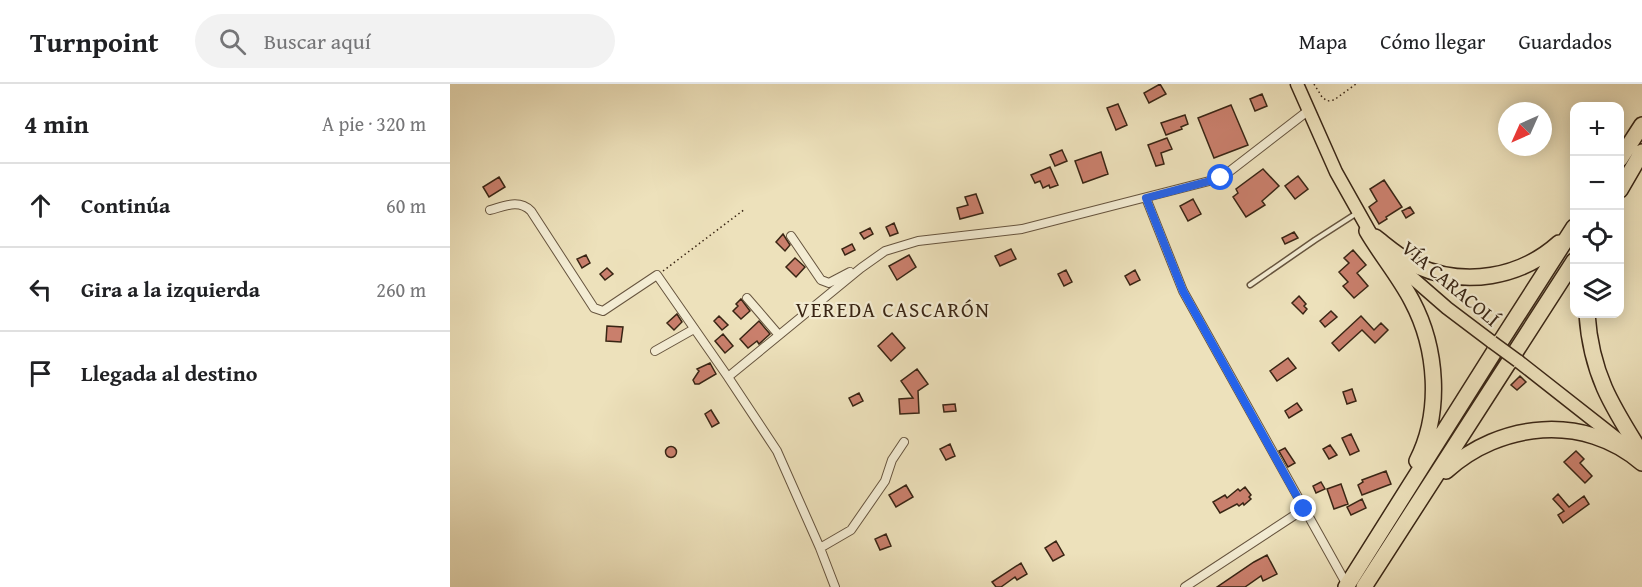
<!DOCTYPE html>
<html lang="es">
<meta charset="utf-8">
<style>
:root{--surface:#fff;--page:#f2f2f2;--text:#202124;--muted:#757577;--line:#e0e0e0}
body{margin:0;font-family:"Gentium Book Plus",serif;background:var(--page);color:var(--text)}
.controls{position:absolute;right:18px;top:18px;display:grid;overflow:hidden;border-radius:12px;box-shadow:0 3px 15px #0003}
.controls button{width:54px;height:54px;display:grid;place-items:center;padding:0;border:0;border-bottom:2px solid var(--line);background:var(--surface);color:var(--text);font:30px sans-serif}
.compass{position:absolute;left:1048px;top:18px;width:54px;height:54px;border-radius:50%;background:var(--surface);box-shadow:0 3px 15px #0003;rotate:225deg}
.stop{position:absolute;width:18px;height:18px;margin:-14px;border:4px solid #2563eb;border-radius:50%;background:#fff}
.stop.end{background:#2563eb;border-color:#fff;box-shadow:0 2px 6px #0008}
.list{margin:0;padding:0;list-style:none}
h2{display:flex;justify-content:space-between;align-items:center;height:78px;margin:0;padding:0 24px;font-size:26px}
h2 small{font-size:20px;font-weight:400;color:var(--muted)}
.list li{display:grid;grid-template-columns:39px 1fr auto;gap:18px;align-items:center;box-sizing:border-box;height:84px;padding:0 24px;border-top:2px solid var(--line)}
.list b{display:block;font-size:22px;white-space:nowrap}
.list em{font-size:20px;font-style:normal;color:var(--muted)}
.icon{flex:none;width:33px;height:33px;fill:none;stroke:currentColor;stroke-width:2;stroke-linecap:round;stroke-linejoin:round}
.map{position:relative;flex:none;width:1192px;height:503px;overflow:hidden}
header{display:flex;align-items:center;gap:36px;box-sizing:border-box;height:84px;padding:0 30px;background:var(--surface);border-bottom:2px solid var(--line)}
header strong{font-size:28px}
nav{display:flex;gap:33px;margin-inline-start:auto;font-size:21px}
.search{width:420px;height:54px;background:var(--page);display:flex;align-items:center;gap:15px;box-sizing:border-box;padding:0 21px;border-radius:33px;color:var(--muted);font-size:22px}
main{display:flex}
aside{flex:1;background:var(--surface)}
.map>svg:first-child{display:block}
.building{fill:#c97f6c;stroke:#392514;stroke-width:1.5}
.lines{fill:none;stroke-linecap:round;stroke-linejoin:round}
.lane-casing{stroke:#66543e;stroke-width:7}
.street-casing{stroke:#66543e;stroke-width:10}
.primary-casing{stroke:#392514;stroke-width:15}
.highway-casing{stroke:#392514;stroke-width:18}
.path{stroke:#392514;stroke-width:1.5;stroke-dasharray:1.5 3;stroke-linecap:butt}
.lane{stroke:#f3ecd3;stroke-width:4}
.street{stroke:#f3ecd3;stroke-width:8}
.primary{stroke:#ede1bb;stroke-width:12}
.highway{stroke:#ede1bb;stroke-width:15}
.primary-bridge-casing{stroke:#392514;stroke-width:15;stroke-linecap:butt}
.primary-bridge{stroke:#ede1bb;stroke-width:12}
.route{stroke:#2563eb;stroke-width:8}
.labels{text-anchor:middle;dominant-baseline:central;stroke-width:4.5;stroke-linejoin:round;paint-order:stroke}
.street-label{font-size:20px;fill:#392514;stroke:#f3ecd3}
.neighbourhood-label{font-size:21px;letter-spacing:1.5px;fill:#392514;stroke:#f3ecd3}
</style>
<header>
<strong>Turnpoint</strong>
<div class="search"><svg class="icon" aria-label="search" viewBox="0 0 24 24"><circle cx="10" cy="10" r="6"/><path d="M15 15l6 6"/></svg>Buscar aquí</div>
<nav><a>Mapa</a><a>Cómo llegar</a><a>Guardados</a></nav>
</header>
<main>
<aside>
<h2>4 min<small>A pie · 320 m</small></h2>
<ul class="list">
<li><svg class="icon" aria-label="ahead" viewBox="0 0 24 24"><path d="M12 20V5M6 11l6-6 6 6"/></svg><div><b>Continúa</b></div><em>60 m</em></li>
<li><svg class="icon" aria-label="left" viewBox="0 0 24 24"><path d="M17 20v-9H6M10 6l-5 5 5 5"/></svg><div><b>Gira a la izquierda</b></div><em>260 m</em></li>
<li><svg class="icon" aria-label="arrive" viewBox="0 0 24 24"><path d="M6 21V4h12l-3 4 3 4H6"/></svg><div><b>Llegada al destino</b></div></li>
</ul>
</aside>
<div class="map">
<svg width="1192" height="503" viewBox="0 0 1192 503">
<rect width="100%" height="100%" fill="#ede1bb"/>
<filter id="stains"><feTurbulence type="fractalNoise" baseFrequency=".00333" numOctaves="4"/><feColorMatrix values="0 0 0 0 .2 0 0 0 0 .09 0 0 0 0 .02 0 0 0 .5 -.17"/></filter>
<radialGradient id="worn" r=".72"><stop offset=".6" stop-color="#630" stop-opacity="0"/><stop offset="1" stop-color="#630" stop-opacity=".3"/></radialGradient>
<!-- building -->
<path class="building" d="M710,0L716,10L699,19L694,9Z
M812,10L817,22L805,27L800,15Z
M668,20L677,41L666,46L657,24Z
M781,21L798,61L764,74L748,34Z
M735,31L738,40L731,43L732,45L716,51L711,39Z
M717,54L722,65L711,69L714,80L706,82L698,61Z
M612,66L617,77L605,82L600,71Z
M651,68L658,90L633,99L625,77Z
M600,83L608,101L600,104L599,101L593,104L590,97L585,99L581,91Z
M813,85L829,102L812,117L815,121L796,133L783,113L788,109L786,105Z
M848,92L858,105L845,115L835,102Z
M49,93L55,103L39,113L33,103Z
M934,96L952,123L936,133L937,135L929,140L919,123L927,117L920,105Z
M526,110L533,129L510,135L507,124L518,121L515,113Z
M743,115L751,130L738,137L730,122Z
M960,123L964,129L956,134L952,127Z
M444,139L448,149L440,152L436,143Z
M420,144L423,150L414,155L410,149Z
M844,148L848,154L835,160L832,154Z
M333,150L340,161L335,167L326,158Z
M402,160L405,166L395,171L392,165Z
M561,165L566,175L550,182L545,172Z
M903,166L916,181L907,189L918,202L904,214L893,202L898,198L889,188L899,179L894,174Z
M136,171L140,179L132,184L127,175Z
M459,171L466,183L447,196L439,182Z
M345,174L355,183L346,193L336,183Z
M157,184L163,190L155,196L150,190Z
M616,186L622,198L614,202L608,190Z
M685,186L690,196L680,201L675,192Z
M849,212L856,220L854,222L857,225L853,230L842,219Z
M291,215L300,227L291,235L283,227L288,222L286,220Z
M881,227L887,233L875,243L870,237Z
M227,230L232,238L224,246L217,239Z
M269,232L278,241L272,246L264,237Z
M911,232L924,246L931,239L938,246L925,259L912,246L889,267L882,259Z
M309,237L320,250L309,260L307,257L298,264L290,255Z
M157,242L173,243L171,258L156,257Z
M442,249L455,264L441,277L428,262Z
M273,250L283,262L275,269L265,257Z
M838,274L846,284L827,297L820,287Z
M260,279L266,290L249,300H245L243,296L249,287L247,285Z
M467,285L478,300L468,307L469,329L450,330L449,315L463,314L451,297Z
M1070,292L1076,298L1067,306L1061,301Z
M902,305L906,317L897,320L893,308Z
M409,309L413,317L403,322L399,314Z
M847,319L852,326L839,334L835,327Z
M505,320L506,327L494,328L493,321Z
M261,326L269,339L262,343L255,330Z
M901,350L909,367L900,371L892,354Z
M500,360L505,372L496,376L490,365Z
M880,361L887,371L879,375L873,365Z
M215.5 368a5.5 5.5 0 1 1 11 0a5.5 5.5 0 1 1-11 0Z
M835,364L845,379L838,383L829,367Z
M1126,367L1134,375L1130,379L1142,392L1135,399L1114,378Z
M936,387L941,400L912,411L908,401L913,398L912,396Z
M871,398L875,405L866,409L863,402Z
M891,400L898,420L884,425L877,405Z
M456,401L463,413L446,423L439,411Z
M795,403L801,411L799,413L801,415L794,421L793,419L789,422L787,420L770,429L763,418L775,411L777,414L788,405L790,407Z
M1108,410L1119,423L1134,412L1139,420L1113,439L1108,431L1114,427L1103,415Z
M912,415L916,424L901,431L897,423Z
M436,450L441,462L430,466L425,455Z
M606,457L614,471L603,477L595,464Z
M817,471L827,490L813,497L811,492L795,503H767L804,478Z
M571,479L577,490L567,496L565,493L551,503H546L542,498Z"/>
<g class="lines">
<!-- lane casing -->
<g class="lane-casing">
<path id="lane" d="M800,201L865,156L907,129"/>
</g>
<!-- street casing -->
<g class="street-casing">
<path id="street" d="M696,114L733,207L897,501
M40,126C55,122 69,115 81,127L144,224L153,227L207,191L278,293L327,367L370,464L385,503
M341,152L371,196L379,199L400,188
M297,214L328,250
M205,267L244,245
M278,293L411,184L435,167L468,157L572,145L771,94L859,26
M370,464L401,446L435,397L442,376L454,358
M735,503L854,425"/>
</g>
<!-- primary casing -->
<g class="primary-casing">
<path id="primary" d="M847,0L886,88L922,152
M943,177L997,224L1042,258
M1068,277L1180,365"/>
</g>
<!-- highway casing -->
<g class="highway-casing">
<path id="highway" d="M1170,75L1192,41
M1170,106L1192,68
M917,147C931,171 949,192 962,217C987,264 992,328 967,377
M925,153C938,163 951,175 967,182C1015,203 1070,194 1109,159
M1137,230C1141,289 1161,321 1192,370
M996,387C1050,338 1134,329 1192,379
M896,503L1049,260L1124,143
M914,503L1124,177"/>
</g>
<!-- path -->
<path class="path" d="M864,0L872,13L877,17L884,16L906,0
M213,187L295,125"/>
<!-- lane -->
<use href="#lane" class="lane"/>
<!-- street -->
<use href="#street" class="street"/>
<!-- primary -->
<use href="#primary" class="primary"/>
<!-- highway -->
<use href="#highway" class="highway"/>
<!-- primary-bridge casing -->
<g class="primary-bridge-casing">
<path id="primary-bridge" d="M1042,258L1068,277"/>
</g>
<!-- primary-bridge -->
<use href="#primary-bridge" class="primary-bridge"/>
</g>
<g class="lines">
<!-- route -->
<path class="route" d="M771,94L696,114L733,207L854,425"/>
</g>
<g class="labels">
<!-- street labels -->
<g class="street-label">
<text transform="translate(1001 199) rotate(40)">VÍA CARACOLÍ</text>
</g>
<!-- neighbourhood labels -->
<g class="neighbourhood-label">
<text x="443" y="225">VEREDA CASCARÓN</text>
</g>
</g>
<rect width="100%" height="100%" filter="url(#stains)"/>
<rect width="100%" height="100%" fill="url(#worn)"/>
</svg>
<div class="controls">
<button>+</button>
<button>−</button>
<button><svg class="icon" aria-label="locate" viewBox="0 0 24 24"><circle cx="12" cy="12" r="6"/><path d="M12 2v4M12 18v4M2 12h4M18 12h4"/></svg></button>
<button><svg class="icon" aria-label="layers" viewBox="0 0 24 24"><path d="M12 4l9 5-9 5-9-5zM3 14l9 5 9-5"/></svg></button>
</div>
<svg class="compass" viewBox="-18 -18 36 36"><path d="M0-13l5 13h-10z" fill="#e53935"/><path d="M0 13l5-13h-10z" fill="#757577"/></svg>
<div class="stop" style="left:771px;top:94px"></div>
<div class="stop end" style="left:854px;top:425px"></div>
</div>
</main>
